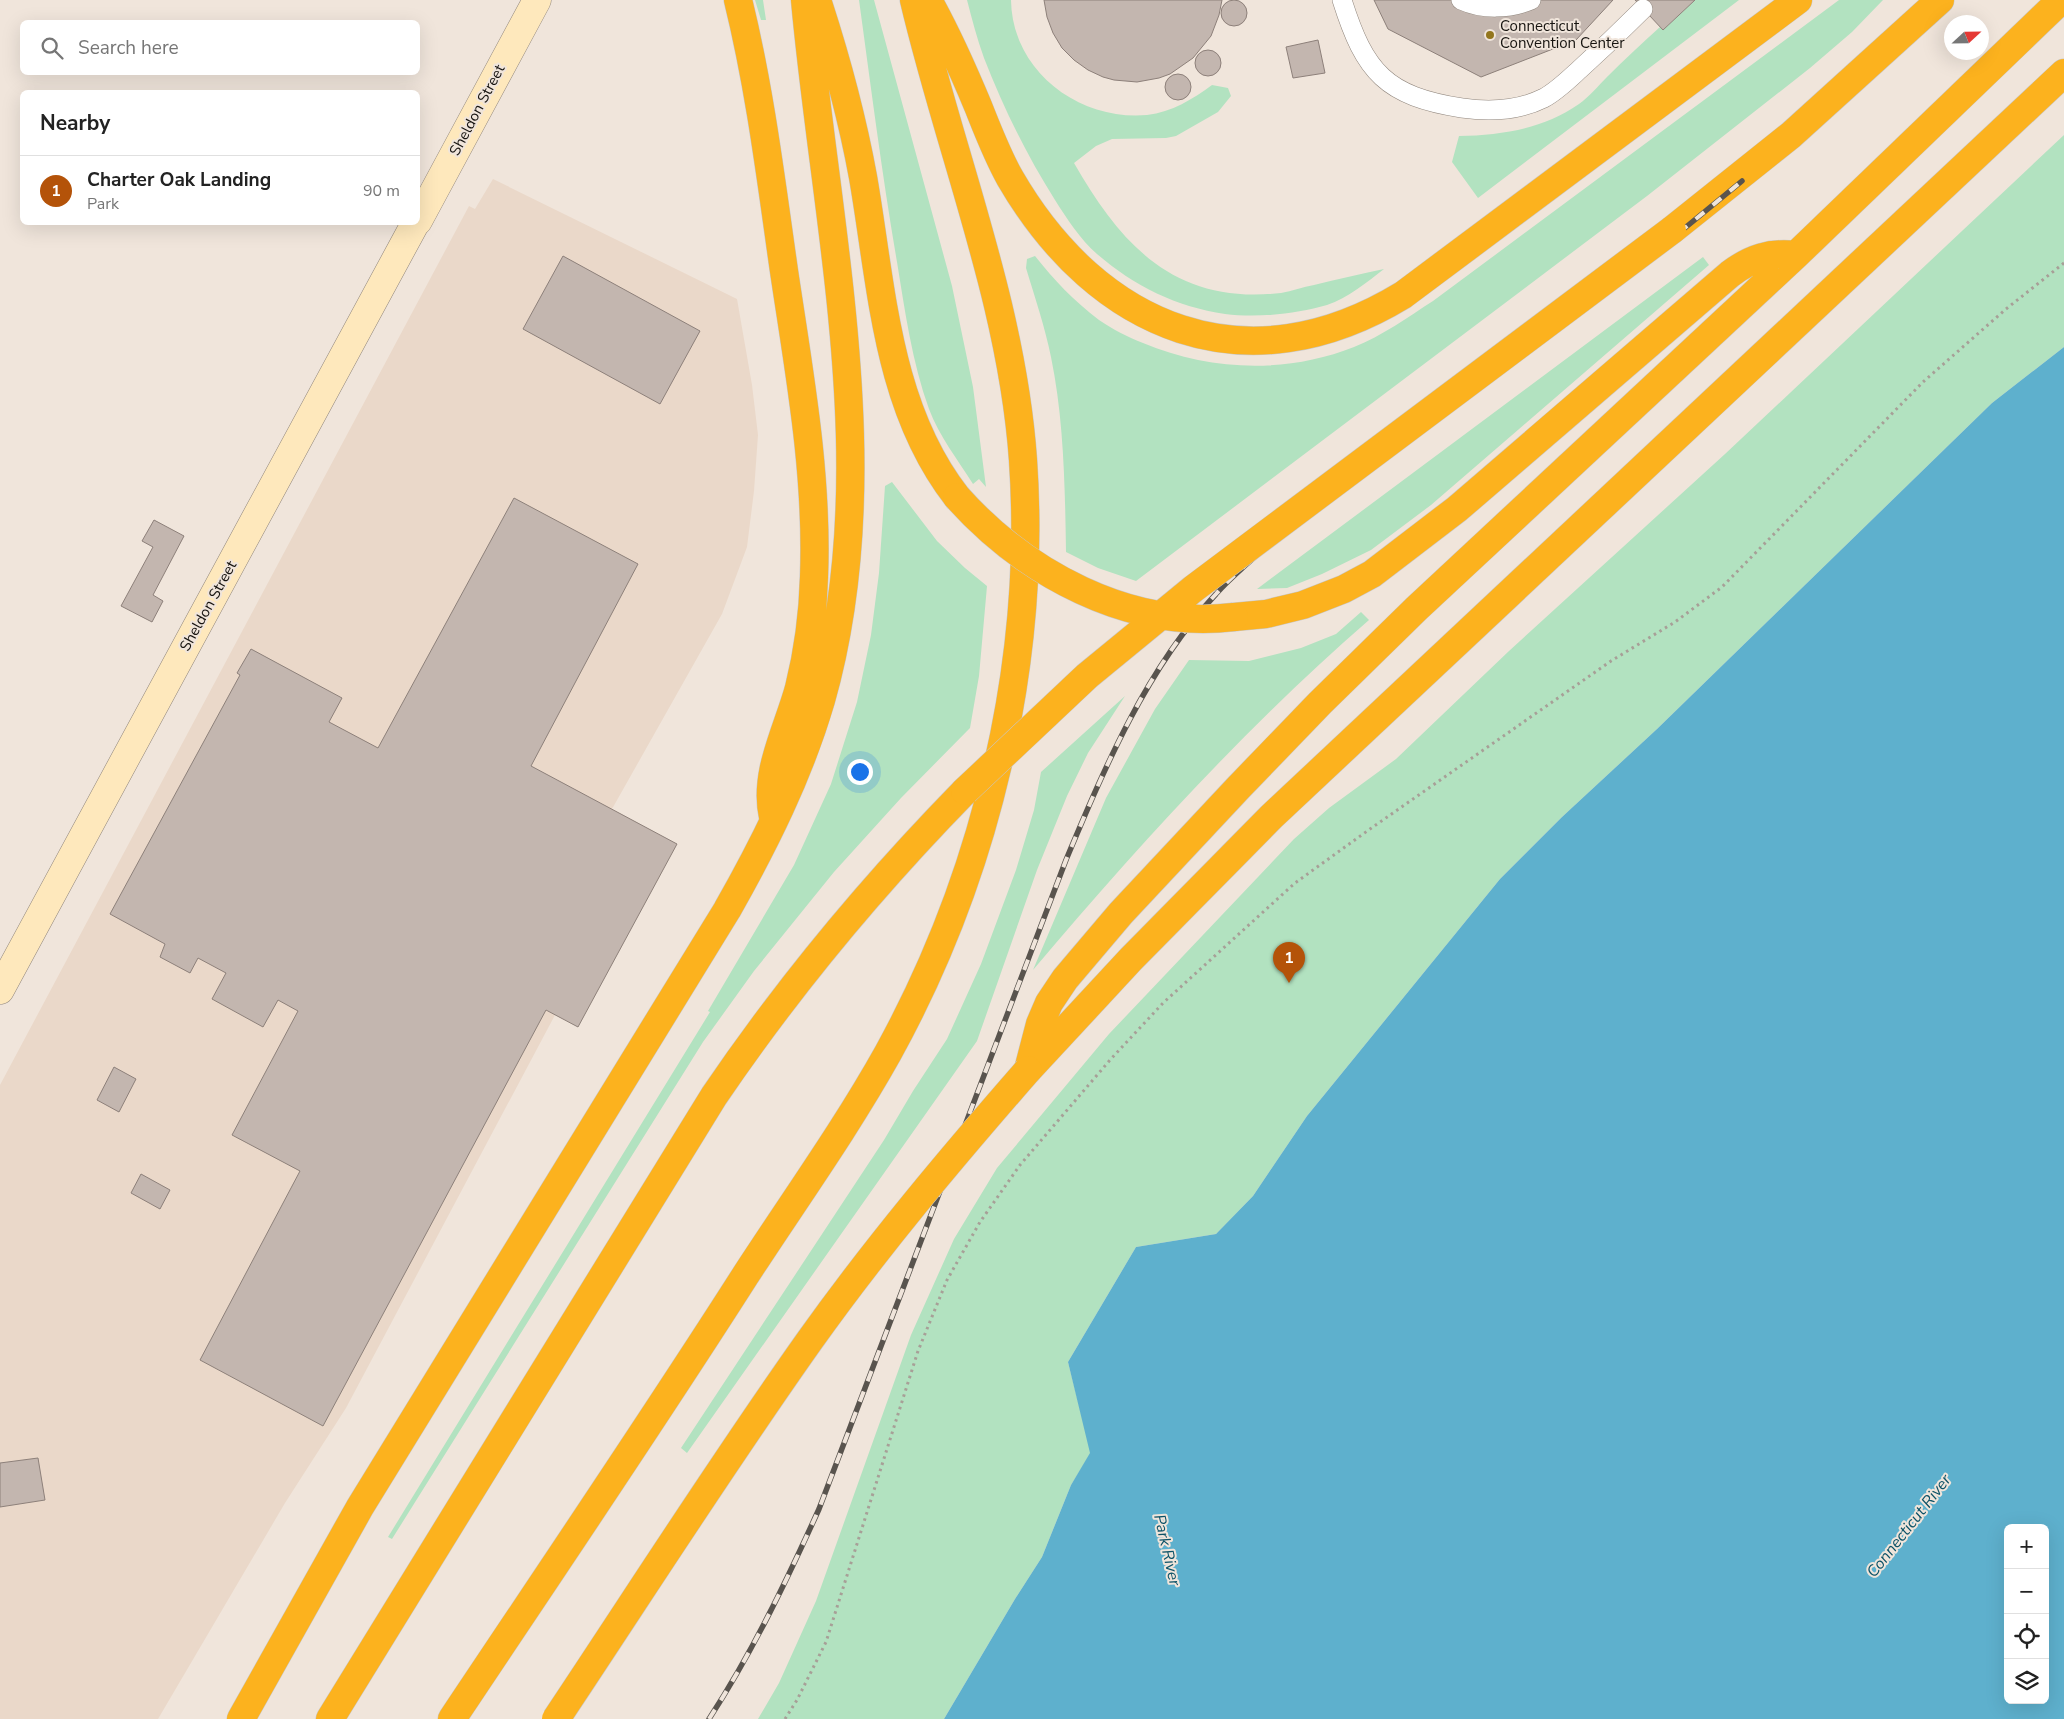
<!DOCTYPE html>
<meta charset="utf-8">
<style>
:root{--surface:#fff;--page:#f2f2f2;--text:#222;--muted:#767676;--line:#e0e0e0;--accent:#b45309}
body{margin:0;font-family:"Nunito Sans",sans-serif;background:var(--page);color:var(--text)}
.controls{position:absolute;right:15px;bottom:15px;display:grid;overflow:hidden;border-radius:8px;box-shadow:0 5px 20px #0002}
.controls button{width:45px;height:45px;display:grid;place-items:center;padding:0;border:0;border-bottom:1px solid var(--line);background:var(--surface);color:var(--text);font:25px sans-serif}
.compass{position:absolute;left:1944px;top:15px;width:45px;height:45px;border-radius:50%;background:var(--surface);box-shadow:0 5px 20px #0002;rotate:68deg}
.you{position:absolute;left:859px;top:771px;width:18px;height:18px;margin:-12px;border:4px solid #fff;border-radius:50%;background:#1a73e8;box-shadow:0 0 0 8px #1a73e833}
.badge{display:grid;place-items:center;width:32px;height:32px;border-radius:50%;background:var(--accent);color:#fff;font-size:16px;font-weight:700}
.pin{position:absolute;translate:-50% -41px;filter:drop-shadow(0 1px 2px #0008)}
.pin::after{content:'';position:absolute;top:26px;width:18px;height:15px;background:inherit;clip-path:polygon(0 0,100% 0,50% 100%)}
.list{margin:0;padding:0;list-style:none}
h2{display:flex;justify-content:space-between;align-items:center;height:65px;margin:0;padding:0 20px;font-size:21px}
h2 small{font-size:16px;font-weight:400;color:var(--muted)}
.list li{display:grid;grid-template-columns:32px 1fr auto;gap:15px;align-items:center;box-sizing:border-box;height:70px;padding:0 20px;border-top:1px solid var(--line)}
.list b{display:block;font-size:19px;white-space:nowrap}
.list p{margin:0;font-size:16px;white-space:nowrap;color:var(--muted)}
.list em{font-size:16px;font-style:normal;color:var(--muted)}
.icon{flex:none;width:28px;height:28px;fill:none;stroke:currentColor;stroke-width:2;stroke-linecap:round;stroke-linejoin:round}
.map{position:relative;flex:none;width:2064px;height:1719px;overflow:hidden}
.search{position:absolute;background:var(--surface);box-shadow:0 5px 20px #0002;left:20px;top:20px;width:400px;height:55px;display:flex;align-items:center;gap:12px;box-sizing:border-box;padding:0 18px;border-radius:8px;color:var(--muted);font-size:19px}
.panel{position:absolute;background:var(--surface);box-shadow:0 5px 20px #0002;left:20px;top:90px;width:400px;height:135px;border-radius:8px}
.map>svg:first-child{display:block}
.built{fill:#ead8c9}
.green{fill:#b2e2c0}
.water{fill:#5eb0cd;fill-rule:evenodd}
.building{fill:#c3b6af;stroke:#8d807a}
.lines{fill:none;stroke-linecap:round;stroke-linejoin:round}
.lane-casing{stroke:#8f857c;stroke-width:20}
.secondary-casing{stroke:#8f857c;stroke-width:29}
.highway-casing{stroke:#c7c7c6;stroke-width:29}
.path{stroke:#a79f97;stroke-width:3;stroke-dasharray:2.5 4;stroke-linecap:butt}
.lane{stroke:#fff;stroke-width:19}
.secondary{stroke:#fee8bc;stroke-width:28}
.highway{stroke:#fcb21e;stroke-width:28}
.rail-casing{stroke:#59544e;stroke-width:5.5}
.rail{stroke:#f0e5db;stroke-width:4;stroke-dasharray:11;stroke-linecap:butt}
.highway-bridge-casing{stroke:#c7c7c6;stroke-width:29;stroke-linecap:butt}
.highway-bridge{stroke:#fcb21e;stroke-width:28}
.poi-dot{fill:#93761d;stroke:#f0e5db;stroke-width:2}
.labels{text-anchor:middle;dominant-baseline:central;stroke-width:4;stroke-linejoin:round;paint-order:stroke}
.poi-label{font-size:15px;fill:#171410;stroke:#f0e5db;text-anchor:start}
.street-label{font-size:15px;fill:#171410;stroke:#f0e5db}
.water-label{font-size:16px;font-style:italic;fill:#0c5267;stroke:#f0e5db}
</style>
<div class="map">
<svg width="2064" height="1719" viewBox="0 0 2064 1719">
<rect width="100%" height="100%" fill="#f0e5db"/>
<!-- built -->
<path class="built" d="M493,179L737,299L752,385L758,435L754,491L747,547L722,614L612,809L677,844L578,1027L555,1015L346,1408L285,1503L158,1719H0V1085L469,206L475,209Z"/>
<!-- green -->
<path class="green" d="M755,0H763L766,20H761Z
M859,0H874L952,286L973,387L986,487L979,479L973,484C958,460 939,436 929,409C912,362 905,311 897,262C882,175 871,87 859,0Z
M967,0H1011C1012,71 1079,121 1147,115C1172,112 1193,99 1212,85L1228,88L1231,96L1218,112L1176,136L1166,138L1112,139L1096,146L1074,163C1122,247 1176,305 1281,293C1292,291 1303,287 1314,285C1337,279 1361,274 1384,269C1367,282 1348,298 1327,305C1296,314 1257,318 1225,314C1177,307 1134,286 1097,254C1080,239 1067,219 1055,200C1027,156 1003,107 984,58C977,39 972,19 967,0Z
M1695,0H1739L1478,198L1452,162L1459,136C1502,135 1543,129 1579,104C1589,97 1598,86 1607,77C1624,60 1642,43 1660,27L1663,30Z
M1839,0H1883L1852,32L1810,68L1647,196L1136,581L1098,568L1066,552C1065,487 1064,420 1051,357C1045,327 1035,298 1026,268L1027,259L1035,256C1054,280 1074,301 1099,320C1112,329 1128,337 1143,343C1210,371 1286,374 1354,347C1382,336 1408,317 1433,301Z
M2064,135V347L1992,403L1657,729L1562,817L1500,879L1307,1116L1253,1196L1216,1234L1136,1247L1068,1362L1091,1453L1071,1485L1042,1557L1015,1599L944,1719H758L779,1683L816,1601L911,1335L954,1239L997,1168L1109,1034L1294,839L1329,808L1396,759L1509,651L1725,454Z
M1703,257L1709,265L1431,505L1371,550L1322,574L1287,588L1257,589Z
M892,482L937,541L965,568L987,586L979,676L970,728L901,798L834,872L754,971L703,1042L392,1539L388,1537L710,1012L708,1011L794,865L831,784L857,702L871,635L879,573L885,486Z
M1361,612L1369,620C1247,726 1137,847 1033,970L1106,798L1155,709L1189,660L1249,661L1301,648L1336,634Z
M1125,696L1088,753L1067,796L1037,870L977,1041L687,1453L681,1448L884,1140L913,1091L947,1039L981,964L1016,870L1034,810L1041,772Z"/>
<!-- water -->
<path class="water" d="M2064,347V1719H944L1015,1599L1042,1557L1071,1485L1090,1453L1068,1362L1136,1247L1216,1234L1253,1196L1307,1116L1500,879L1562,817L1657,729L1992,403ZM2008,1528H2045V1700H2008Z"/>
<!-- building -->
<path class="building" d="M1221 13a13 13 0 1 1 26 0a13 13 0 1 1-26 0Z
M1044,0H1222L1219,15L1211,36L1193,58L1170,74L1159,78L1137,82L1114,80L1103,77L1088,70L1074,60L1062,48L1053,33L1047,17Z
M1374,0H1613L1576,40L1481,77L1388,29Z
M1635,0H1695L1663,30Z
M1318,40L1325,73L1293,78L1286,47Z
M1195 63a13 13 0 1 1 26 0a13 13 0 1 1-26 0Z
M1165 87a13 13 0 1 1 26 0a13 13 0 1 1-26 0Z
M563,256L700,331L660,404L523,329Z
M514,498L638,564L531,766L677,844L578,1027L546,1010L323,1426L200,1360L300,1171L232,1135L298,1011L278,1000L263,1027L212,999L226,973L198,958L190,973L160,957L165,944L110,914L240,675L237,673L251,649L342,698L329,722L378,748Z
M154,520L184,536L153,595L163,601L152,622L121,606L153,547L142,541Z
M114,1067L136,1079L119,1112L97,1100Z
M141,1174L170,1190L160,1209L131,1193Z
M38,1458L45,1500L0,1507V1463Z"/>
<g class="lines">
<!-- lane casing -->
<g class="lane-casing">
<path id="lane" d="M1342,0C1365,73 1386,96 1462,108C1490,112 1518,111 1544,98C1557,91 1568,80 1580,69C1601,50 1622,30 1643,9
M1461,0C1483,10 1509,9 1531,0"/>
</g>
<!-- secondary casing -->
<g class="secondary-casing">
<path id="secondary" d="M418,221L537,0
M0,990L416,222"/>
</g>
<!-- highway casing -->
<g class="highway-casing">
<path id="highway" d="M738,0C760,89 771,180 784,271C799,372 818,473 814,577C813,614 808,652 799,688C788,729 763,773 773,817
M817,0C836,58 852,117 863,177C882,286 886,406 957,497
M928,0C947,34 963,70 978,106C988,131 997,155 1010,178C1098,330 1247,390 1403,295L1798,0
M1672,230L1791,135L1940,0
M1234,617L1266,614L1303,605L1344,589L1372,574L1457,509L1730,274C1751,258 1770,252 1796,255
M1029,1069L1131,959L1271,817L2064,73
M1028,1070L1040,1024L1049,1003L1065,979L1121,913L1239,787L1320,703L1416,609L1796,255L2061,0
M241,1719L360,1507L727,910C765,843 799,775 821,700C886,472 826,230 805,0
M330,1719L714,1096C788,987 873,885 965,791
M452,1719C550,1572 650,1425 745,1276C793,1202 845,1130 888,1053C986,875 1037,663 1023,460C1012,302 950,153 914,0"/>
</g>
<!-- path -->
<path class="path" d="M785,1719L797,1700L826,1642L918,1351L947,1280L980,1222L1020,1165L1110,1060L1163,1003L1295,883L1370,829L1611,661L1675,622L1722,587L1923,382L2006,309L2064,263"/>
<!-- lane -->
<use href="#lane" class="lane"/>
<!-- secondary -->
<use href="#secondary" class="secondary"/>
<!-- highway -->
<use href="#highway" class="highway"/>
<!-- rail casing -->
<g class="rail-casing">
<path id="rail" d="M709,1719C753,1651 786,1582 819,1509L1066,860C1105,767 1146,669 1216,594C1231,577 1249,563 1265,547L1669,241L1742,181"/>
</g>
<!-- rail -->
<use href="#rail" class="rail"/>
<!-- highway-bridge casing -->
<g class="highway-bridge-casing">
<path id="highway-bridge" d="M957,497C1025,573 1129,630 1234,617
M965,791L1087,676L1193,589L1672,230
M556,1719C640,1593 722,1464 810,1340C877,1246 952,1157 1028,1070"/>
</g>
<!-- highway-bridge -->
<use href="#highway-bridge" class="highway-bridge"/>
</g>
<!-- markers -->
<circle class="poi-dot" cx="1490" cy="35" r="5"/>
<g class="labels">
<!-- poi labels -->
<g class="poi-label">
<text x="1500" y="26">Connecticut<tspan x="1500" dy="17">Convention Center</tspan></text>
</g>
<!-- street labels -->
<g class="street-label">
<text transform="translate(477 110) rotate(-62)">Sheldon Street</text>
<text transform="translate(208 606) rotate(-61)">Sheldon Street</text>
</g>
<!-- water labels -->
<g class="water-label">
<text transform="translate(1909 1526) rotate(-52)">Connecticut River</text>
<text transform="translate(1167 1550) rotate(77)">Park River</text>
</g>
</g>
</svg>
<div class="controls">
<button>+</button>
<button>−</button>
<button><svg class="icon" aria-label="locate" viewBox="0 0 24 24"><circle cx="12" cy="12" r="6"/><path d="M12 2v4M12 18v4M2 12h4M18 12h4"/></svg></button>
<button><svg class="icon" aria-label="layers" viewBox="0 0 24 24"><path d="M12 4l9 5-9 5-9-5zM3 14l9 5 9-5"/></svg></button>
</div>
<svg class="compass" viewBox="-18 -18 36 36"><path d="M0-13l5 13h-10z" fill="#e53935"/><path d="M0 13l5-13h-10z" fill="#767676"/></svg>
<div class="you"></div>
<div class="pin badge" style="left:1289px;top:983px">1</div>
<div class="search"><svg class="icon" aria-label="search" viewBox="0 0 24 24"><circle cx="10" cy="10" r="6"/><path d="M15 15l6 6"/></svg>Search here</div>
<section class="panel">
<h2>Nearby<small></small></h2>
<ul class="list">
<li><span class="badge">1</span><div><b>Charter Oak Landing</b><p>Park</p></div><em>90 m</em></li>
</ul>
</section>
</div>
